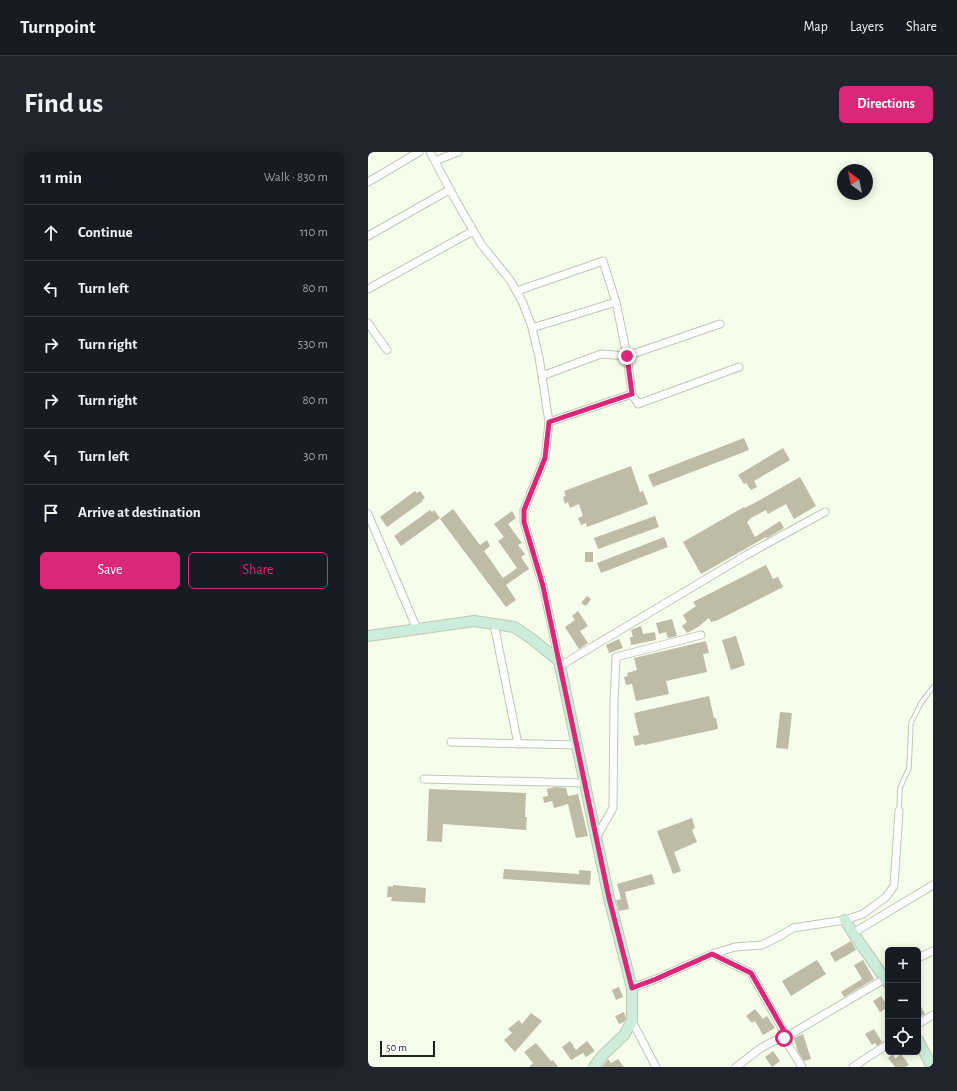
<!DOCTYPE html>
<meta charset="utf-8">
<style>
:root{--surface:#171b24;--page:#20242c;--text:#f1f3f6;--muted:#9ea1a6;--line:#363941;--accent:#db2777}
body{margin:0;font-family:"Alegreya Sans",sans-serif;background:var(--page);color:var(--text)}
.controls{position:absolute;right:12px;bottom:12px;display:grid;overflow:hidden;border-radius:6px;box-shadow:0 2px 10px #0003}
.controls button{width:36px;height:36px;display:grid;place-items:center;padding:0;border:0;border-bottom:1px solid var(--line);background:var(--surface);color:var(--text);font:20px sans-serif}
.compass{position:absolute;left:469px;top:12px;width:36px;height:36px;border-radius:50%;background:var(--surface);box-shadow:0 2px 10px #0003;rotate:327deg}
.scale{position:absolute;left:12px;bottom:10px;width:55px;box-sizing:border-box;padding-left:4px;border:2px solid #1e211a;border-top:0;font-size:11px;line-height:14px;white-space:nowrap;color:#1e211a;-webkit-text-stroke:3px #fff;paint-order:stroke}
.stop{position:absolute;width:12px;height:12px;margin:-9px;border:3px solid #db2777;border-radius:50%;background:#fff}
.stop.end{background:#db2777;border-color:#fff;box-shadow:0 1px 4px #0008}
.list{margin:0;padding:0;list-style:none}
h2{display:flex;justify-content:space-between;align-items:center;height:52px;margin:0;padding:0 16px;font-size:17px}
h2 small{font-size:13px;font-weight:400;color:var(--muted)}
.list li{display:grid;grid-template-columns:26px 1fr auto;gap:12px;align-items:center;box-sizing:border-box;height:56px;padding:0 16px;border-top:1px solid var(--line)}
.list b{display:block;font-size:15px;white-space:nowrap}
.list em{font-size:13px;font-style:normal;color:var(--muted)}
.actions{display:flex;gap:8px;padding:12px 16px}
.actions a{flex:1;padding:9px 0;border:1px solid var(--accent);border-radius:6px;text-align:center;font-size:14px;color:var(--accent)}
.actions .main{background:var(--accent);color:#fff}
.icon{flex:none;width:22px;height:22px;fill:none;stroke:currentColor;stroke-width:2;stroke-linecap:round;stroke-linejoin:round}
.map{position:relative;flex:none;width:565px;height:915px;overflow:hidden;border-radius:6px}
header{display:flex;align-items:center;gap:24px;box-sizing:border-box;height:56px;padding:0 20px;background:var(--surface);border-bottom:1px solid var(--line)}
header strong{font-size:19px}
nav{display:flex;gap:22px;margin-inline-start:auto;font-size:14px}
.intro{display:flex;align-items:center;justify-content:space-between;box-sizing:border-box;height:96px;padding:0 24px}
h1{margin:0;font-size:28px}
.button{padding:10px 18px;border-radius:6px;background:var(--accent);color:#fff;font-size:14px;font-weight:700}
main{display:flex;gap:24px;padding:0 24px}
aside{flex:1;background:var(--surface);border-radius:6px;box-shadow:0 2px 10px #0003}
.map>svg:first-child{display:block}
.building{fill:#bebba7}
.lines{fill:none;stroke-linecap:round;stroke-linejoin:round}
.lane-casing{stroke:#bfc8b5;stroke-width:5.5}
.street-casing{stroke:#bfc8b5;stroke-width:9}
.secondary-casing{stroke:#bfc8b5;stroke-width:12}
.lane{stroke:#fff;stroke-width:3.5}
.street{stroke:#fff;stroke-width:7}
.secondary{stroke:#ccedd9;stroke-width:10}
.route{stroke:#db2777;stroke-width:5}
</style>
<header>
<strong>Turnpoint</strong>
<nav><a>Map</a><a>Layers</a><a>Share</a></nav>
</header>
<div class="intro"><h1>Find us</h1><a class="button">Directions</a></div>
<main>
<aside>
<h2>11 min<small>Walk · 830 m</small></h2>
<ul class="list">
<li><svg class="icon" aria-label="ahead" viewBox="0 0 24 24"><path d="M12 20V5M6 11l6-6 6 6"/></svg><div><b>Continue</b></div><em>110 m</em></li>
<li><svg class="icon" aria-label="left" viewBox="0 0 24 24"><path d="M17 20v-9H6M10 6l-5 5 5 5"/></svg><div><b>Turn left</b></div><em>80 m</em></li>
<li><svg class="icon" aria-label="right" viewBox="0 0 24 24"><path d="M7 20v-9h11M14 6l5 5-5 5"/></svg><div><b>Turn right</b></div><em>530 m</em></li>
<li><svg class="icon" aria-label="right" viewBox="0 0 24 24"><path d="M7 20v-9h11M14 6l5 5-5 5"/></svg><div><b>Turn right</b></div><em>80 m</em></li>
<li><svg class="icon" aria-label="left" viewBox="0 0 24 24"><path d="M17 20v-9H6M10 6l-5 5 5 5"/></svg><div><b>Turn left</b></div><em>30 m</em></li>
<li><svg class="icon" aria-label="arrive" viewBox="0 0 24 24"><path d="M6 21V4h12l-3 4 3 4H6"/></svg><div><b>Arrive at destination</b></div></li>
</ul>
<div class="actions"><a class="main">Save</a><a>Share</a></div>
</aside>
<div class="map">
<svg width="565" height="915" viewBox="0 0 565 915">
<rect width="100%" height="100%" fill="#f6feeb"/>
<!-- building -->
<path class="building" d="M376,286L381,298L285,335L280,323Z
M415,296L422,308L386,329L389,335L383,338L378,331L376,332L370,323Z
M263,314L272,340L275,339L280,352L219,375L218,371L213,373L210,366L215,364L211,352L202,356L200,350L197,352L195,345L198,344L196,339Z
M432,325L448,354L426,367L418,352L400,362L398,358L383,366L379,370L387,385L412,369L416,376L399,386L398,385L333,422L315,390L376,355L377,356L392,348Z
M47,339L49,341L52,339L57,346L54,348L55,349L19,375L12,365Z
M85,357L112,393L119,388L122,394L116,399L135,426L149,416L130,389L136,385L126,372L144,359L148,366L140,372L154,391L150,393L157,402L153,405L161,417L138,433L148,448L138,455L72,367Z
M62,358L64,360L66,358L72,366L33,394L26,384Z
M287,364L291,375L230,397L226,386Z
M296,385L300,395L233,421L229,411Z
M217,400H225V410H217Z
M398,413L405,427L410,425L415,435L350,468L343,470L341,466L330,475L319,481L314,474L319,470L315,463L328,454L325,450Z
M219,444L223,447L218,454L213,451Z
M210,459L220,474L212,479L220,491L211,497L197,475L207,468L204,464Z
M304,467L309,484L300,486L298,480L291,482L288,471Z
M273,474L275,482L287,480L288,488L263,493L262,485H265L263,478Z
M368,484L377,513L363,518L354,488Z
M251,487L255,496L241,501L238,493Z
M338,489L341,501L335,502L339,520L298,529L301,542L268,549L264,532L258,533L256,525L260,524L259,521L269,518L266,506Z
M341,544L346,566H348L350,577L276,593V592L267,594L265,584L271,583L266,561Z
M412,560L424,561L420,597L408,596Z
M187,635L198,636L200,644L210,642L220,684L208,686L200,652L186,656L184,649L176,651L175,645L180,644L179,637Z
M61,637L158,641L157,665H159L158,678L75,672L74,690L59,689Z
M324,666L327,676L324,678L329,690L306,700L313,719L305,722L289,679Z
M136,717L211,722V718L223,719L222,733L135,727Z
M284,722L287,732L257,740L261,757L251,759L248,748L253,747L249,732Z
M25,733L58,736L57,751L23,749L24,745H19L20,734L25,735Z
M483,789L488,798L467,810L462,801Z
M449,808L458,822L423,844L414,829Z
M495,808L506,827L476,845L473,840L494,827L486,813Z
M251,835L255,845L248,848L244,838Z
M513,844L520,855L512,860L505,849Z
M550,849L557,862L550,866Z
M387,857L395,867L399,864L407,876L395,883L387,869L384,871L378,864Z
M256,860L258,867L256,870L251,872L247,864Z
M163,861L174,869L147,900L136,888L144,881L140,877L151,868L154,872Z
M506,877L514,890L509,894L507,891L504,893L497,882Z
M435,882L443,907L436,909L430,900L426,886Z
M202,889L208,898L219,889L227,899L218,905L215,901L203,908L194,895Z
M168,891L183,909L185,908L190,915H161L165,911L156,900Z
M405,899L412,909L404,915L397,905Z
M525,902L527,907L533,902L541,913L537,915H527L520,906Z
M240,907L243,911L250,907L256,915H234Z"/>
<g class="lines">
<!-- lane casing -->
<g class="lane-casing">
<path id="lane" d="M531,659L532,636L541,616L543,571L553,551L565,535"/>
</g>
<!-- street casing -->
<g class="street-casing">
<path id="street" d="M62,0L87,47L113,92L142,128L154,149L163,172L171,205L181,270L177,306L156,358V370L175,434L191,509
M67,9L90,0
M0,30L51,0
M0,84L81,38
M0,137L105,79
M149,139L235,109L248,150L259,204L264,242L270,252L371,215
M0,171L19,198
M164,176L248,150
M174,224L233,202L259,204L352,172
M181,270L264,242
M0,362L49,477
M126,472L150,592
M192,514L380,402L457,360
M83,590L208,593
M56,627L216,631
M228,686L245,656L246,550L248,505L333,483
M485,781L565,733
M344,802L383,821L419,885
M550,806L565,799
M264,836L288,827L344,802L367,795L394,793L412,784L425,776L477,768L495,762L518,745L526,734L531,659
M264,869L288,915
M550,872L565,863
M416,886L520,825
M368,915C383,904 397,890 416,886L434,915
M485,915L520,892"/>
</g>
<!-- secondary casing -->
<g class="secondary-casing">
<path id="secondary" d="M0,484L106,469L146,475L164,487L191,509L241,746L264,836V869L256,883L233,905L226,915
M477,768L485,781L520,831
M550,888L564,915"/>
</g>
<!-- lane -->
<use href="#lane" class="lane"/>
<!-- street -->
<use href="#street" class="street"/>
<!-- secondary -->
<use href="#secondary" class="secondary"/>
</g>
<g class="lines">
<!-- route -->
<path class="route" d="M259,204L264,242L181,270L177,306L156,358V370L175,434L241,746L264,836L288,827L344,802L383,821L419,884L416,886"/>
</g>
</svg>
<div class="controls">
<button>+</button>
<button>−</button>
<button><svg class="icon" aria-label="locate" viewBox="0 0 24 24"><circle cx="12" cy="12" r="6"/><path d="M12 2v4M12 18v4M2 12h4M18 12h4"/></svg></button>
</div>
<svg class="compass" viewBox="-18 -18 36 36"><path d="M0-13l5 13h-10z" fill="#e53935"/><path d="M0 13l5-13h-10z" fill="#9ea1a6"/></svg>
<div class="scale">50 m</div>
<div class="stop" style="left:416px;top:886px"></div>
<div class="stop end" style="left:259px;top:204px"></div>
</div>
</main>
